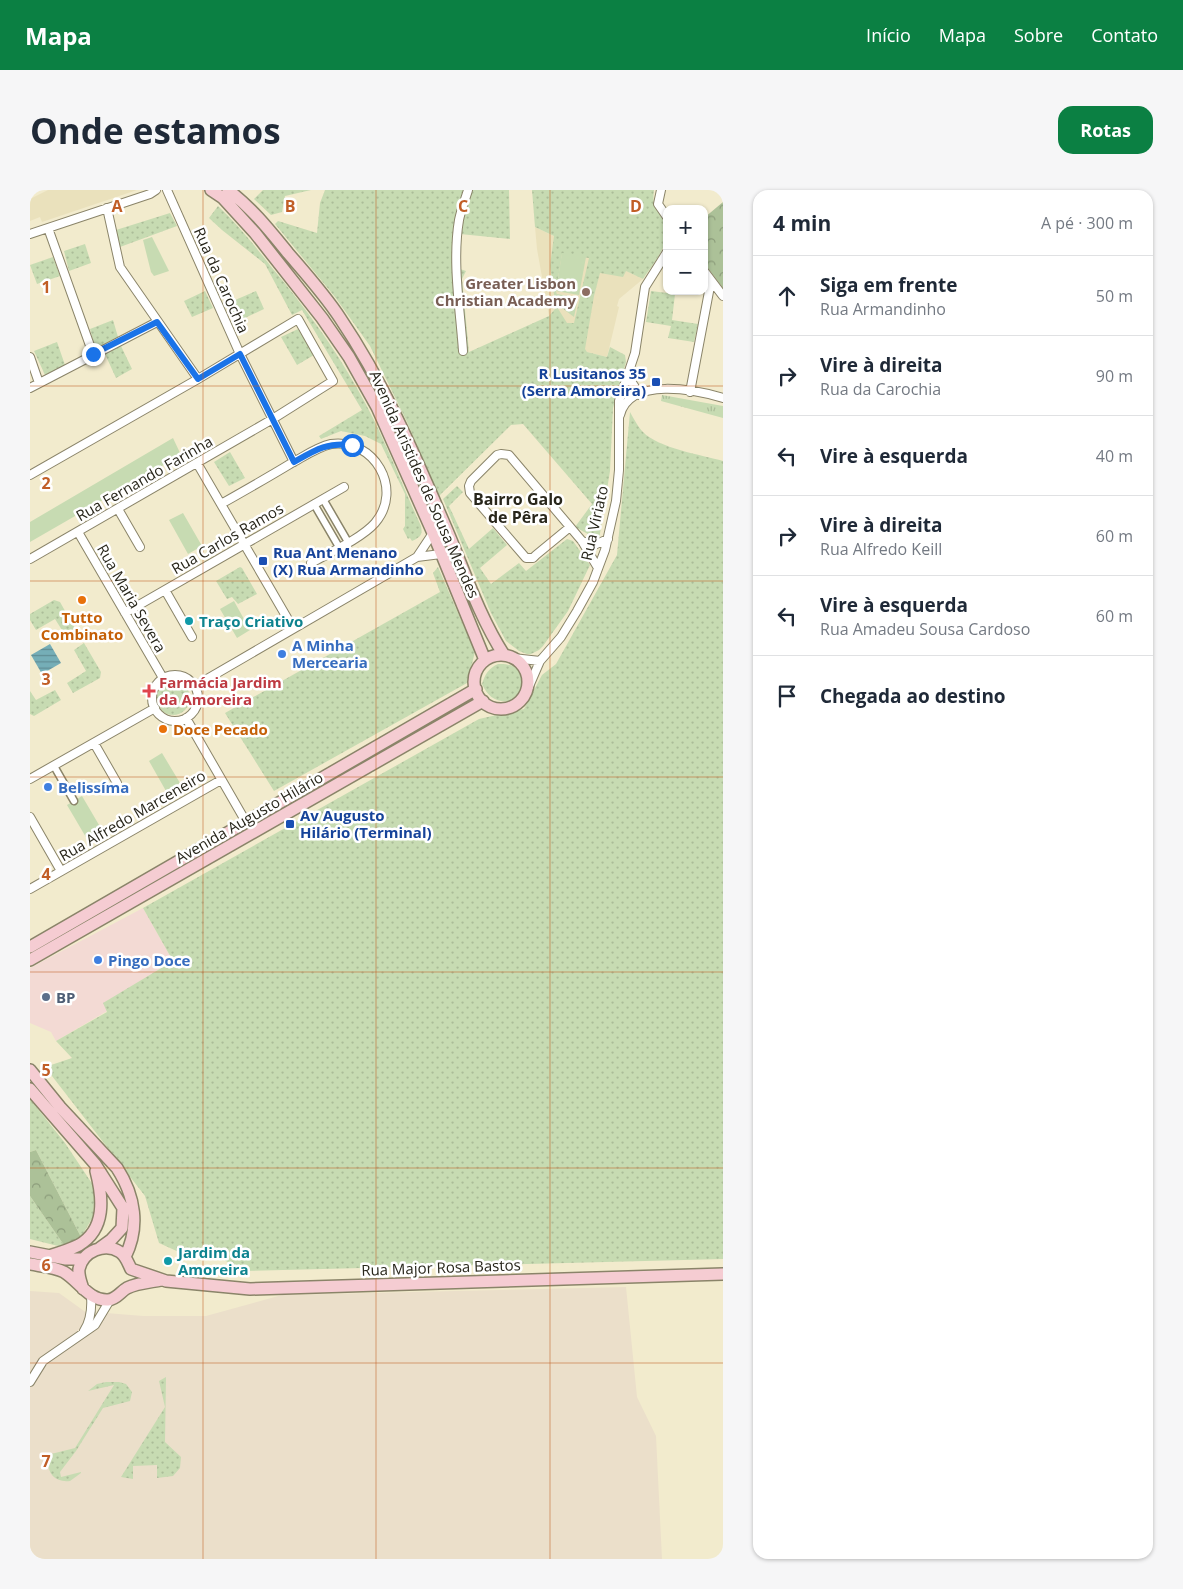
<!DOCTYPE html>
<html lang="pt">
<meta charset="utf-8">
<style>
:root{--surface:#fff;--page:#f6f6f7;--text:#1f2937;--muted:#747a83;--line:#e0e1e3;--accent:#0b8043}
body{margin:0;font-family:"Open Sans",sans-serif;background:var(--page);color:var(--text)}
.controls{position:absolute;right:15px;top:15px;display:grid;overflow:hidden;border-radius:10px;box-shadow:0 1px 4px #0004}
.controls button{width:45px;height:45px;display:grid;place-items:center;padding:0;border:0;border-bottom:1px solid var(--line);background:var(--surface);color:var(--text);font:25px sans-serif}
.stop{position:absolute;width:15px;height:15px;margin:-11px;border:4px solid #1a73e8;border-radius:50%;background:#fff}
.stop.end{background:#1a73e8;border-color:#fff;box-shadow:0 1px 5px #0008}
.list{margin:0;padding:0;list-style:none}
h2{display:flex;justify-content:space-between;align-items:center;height:65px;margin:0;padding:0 20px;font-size:21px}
h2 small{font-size:16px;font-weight:400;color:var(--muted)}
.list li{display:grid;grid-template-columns:32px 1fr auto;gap:15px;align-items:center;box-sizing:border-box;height:80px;padding:0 20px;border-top:1px solid var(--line)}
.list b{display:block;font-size:19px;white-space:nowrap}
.list p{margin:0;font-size:16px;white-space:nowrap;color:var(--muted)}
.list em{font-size:16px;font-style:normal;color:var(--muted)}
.icon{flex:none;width:28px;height:28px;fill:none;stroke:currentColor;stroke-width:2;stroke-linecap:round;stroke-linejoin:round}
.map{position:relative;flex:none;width:693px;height:1369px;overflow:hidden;border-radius:15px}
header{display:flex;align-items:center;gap:30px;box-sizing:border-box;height:70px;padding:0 25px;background:var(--accent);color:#fff}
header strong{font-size:24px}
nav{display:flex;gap:28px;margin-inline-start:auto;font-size:18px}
.intro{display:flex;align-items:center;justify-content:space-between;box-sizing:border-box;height:120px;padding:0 30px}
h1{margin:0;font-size:35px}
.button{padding:12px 22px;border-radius:15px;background:var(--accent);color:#fff;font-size:18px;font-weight:700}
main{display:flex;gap:30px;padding:0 30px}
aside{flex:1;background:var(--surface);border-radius:15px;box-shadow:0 1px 4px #0004}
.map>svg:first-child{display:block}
.commercial{fill:#f3dad4}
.industrial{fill:#ebdfca}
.built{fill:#eae1bc}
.grass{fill:url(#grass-dots);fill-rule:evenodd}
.forest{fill:url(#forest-crowns)}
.park{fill:url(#park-tufts)}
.garden{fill:#c7dbb2}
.water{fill:url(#water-rules)}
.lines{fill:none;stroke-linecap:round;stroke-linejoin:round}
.pedestrian-casing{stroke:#8a8469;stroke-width:9}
.minor-casing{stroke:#8a8469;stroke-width:10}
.secondary-casing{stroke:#8a8469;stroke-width:14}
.pedestrian{stroke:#fff;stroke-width:6}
.minor{stroke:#fff;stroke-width:8}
.secondary{stroke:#f5ccd2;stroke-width:11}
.route{stroke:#1a73e8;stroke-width:6}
.grid{fill:none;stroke:#c15e26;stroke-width:1;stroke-opacity:0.55}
.education-dot{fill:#8d6e63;stroke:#fff;stroke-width:2}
.transit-dot{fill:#1a4fb4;stroke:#fff;stroke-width:2}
.food-dot{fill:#e8710a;stroke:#fff;stroke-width:2}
.culture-dot{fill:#0f9aa8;stroke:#fff;stroke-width:2}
.shop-dot{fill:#3f7fe0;stroke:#fff;stroke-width:2}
.health-dot{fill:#e0444e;stroke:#fff;stroke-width:2}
.service-dot{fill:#5c6f8a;stroke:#fff;stroke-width:2}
.labels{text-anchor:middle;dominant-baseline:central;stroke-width:5;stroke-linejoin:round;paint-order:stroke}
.street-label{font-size:15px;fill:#28261b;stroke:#fff}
.education-label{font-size:15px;font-weight:bold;fill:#785e54;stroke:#fff;text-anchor:end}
.transit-label{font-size:15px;font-weight:bold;fill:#164399;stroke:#fff;text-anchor:start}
.food-label{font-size:15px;font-weight:bold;fill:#c56008;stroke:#fff}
.culture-label{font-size:15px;font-weight:bold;fill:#0d838f;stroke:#fff;text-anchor:start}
.shop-label{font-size:15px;font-weight:bold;fill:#366cbe;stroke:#fff;text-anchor:start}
.health-label{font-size:15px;font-weight:bold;fill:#be3a42;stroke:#fff;text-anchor:start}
.service-label{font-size:15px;font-weight:bold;fill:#4e5e75;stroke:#fff;text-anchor:start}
.neighbourhood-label{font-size:16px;font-weight:bold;fill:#28261b;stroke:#fff}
.grid-label{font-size:16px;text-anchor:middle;font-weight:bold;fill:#c15e26;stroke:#fff;stroke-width:5;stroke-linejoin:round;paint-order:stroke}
</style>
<header>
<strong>Mapa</strong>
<nav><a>Início</a><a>Mapa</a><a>Sobre</a><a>Contato</a></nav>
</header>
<div class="intro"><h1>Onde estamos</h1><a class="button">Rotas</a></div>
<main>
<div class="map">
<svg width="693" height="1369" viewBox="0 0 693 1369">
<defs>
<pattern id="grass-dots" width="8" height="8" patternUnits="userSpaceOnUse" patternTransform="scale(1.25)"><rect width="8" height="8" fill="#c7dbb2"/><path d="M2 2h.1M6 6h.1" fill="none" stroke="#abbc98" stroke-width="1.8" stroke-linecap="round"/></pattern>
<pattern id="forest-crowns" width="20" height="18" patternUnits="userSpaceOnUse" patternTransform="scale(1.25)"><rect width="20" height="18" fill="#acc198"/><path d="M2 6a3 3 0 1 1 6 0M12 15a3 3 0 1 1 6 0" fill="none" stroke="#8c9d7b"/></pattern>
<pattern id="park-tufts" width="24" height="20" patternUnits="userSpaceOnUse" patternTransform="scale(1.25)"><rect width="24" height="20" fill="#c7dbb2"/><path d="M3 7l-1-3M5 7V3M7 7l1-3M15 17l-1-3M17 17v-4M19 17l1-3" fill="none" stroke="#abbc98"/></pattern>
<pattern id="water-rules" width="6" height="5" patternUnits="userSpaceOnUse" patternTransform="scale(1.25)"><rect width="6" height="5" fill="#75aeb7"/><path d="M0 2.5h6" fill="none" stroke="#608d94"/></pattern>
</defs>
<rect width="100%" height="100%" fill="#f2ebcd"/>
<!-- commercial -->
<path class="commercial" d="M113,718L143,771L74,813L77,821L26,851L21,842L0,833V778Z"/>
<!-- industrial -->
<path class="industrial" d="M596,1097L607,1207L626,1246L632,1369H0V1101L29,1103L61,1126L76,1123L113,1126H176L252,1105Z"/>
<!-- built -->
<path class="built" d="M18,0H107L12,32L10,27L0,31V9Z
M505,37L613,89L589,109L587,116L589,117L577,167L557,162L519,126L507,59Z"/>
<!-- grass -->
<path class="grass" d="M233,0H281L255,6L252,22L241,25L224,9Z
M295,0H479L480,49L430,44V79L436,81L432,89L439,162L519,126L526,118L520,76L524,46L505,37L502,0H624C622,19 626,17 635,32C645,49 622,75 613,89L596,81L593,87L570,83L564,106L555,159L557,162L577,167L580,157L595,165L596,172L583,218L580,281L569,350L545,337L562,314L493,234L481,235L409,306L377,232L340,156L305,107L245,34L248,31L287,43L290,13ZM532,64L559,68L544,133H537L527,117L528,109L526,101Z
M188,16C208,35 226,57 243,79C275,117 304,157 328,200C353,243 370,291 391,336C393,345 390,347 382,351L380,348L378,349L373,339L375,336V304L351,254L335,246L311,241L291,249L289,246L332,220L272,120L262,125L235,74L192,40L179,28Z
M140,23L147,36L90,57L86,40Z
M55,54L61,73L39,81L34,61Z
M23,67L30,86L7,94L0,75Z
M175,101L183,118L162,127L154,111Z
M226,101L234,119L204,133L196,114Z
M621,101L645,104L642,130L668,134L664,152L638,148L641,136L616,132Z
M83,130L88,147L69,157L64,154L60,139Z
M268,139L284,165L267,175L251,147Z
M27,152L35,175L15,185L4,161Z
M91,156L102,179L86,188L75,164Z
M600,222C604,229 608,237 613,242C628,258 672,265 693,271V1069L213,1081L179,1061L151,1063L129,1053L115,1006L15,877L42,868L26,851L77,822L73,813L143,771L113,718L449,529L494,519L512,485L526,474L587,365Z
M200,262L215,288L199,296L184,272Z
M427,296L433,302L419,316L439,359L463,338L477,355L450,378L461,394L489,373L496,381L537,349L543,351L560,375L538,421L513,456L509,460L501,464H497L489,461L476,451L461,423L413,309Z
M210,377L212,378L227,404L208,414L202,407L197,409L186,391Z
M408,377L445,462L437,493L244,601L195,523L410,402L403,383Z
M24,410L30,412L47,442L37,448L25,429L6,440L0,430V424Z
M54,453L71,482L70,488L43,503L37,493L56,481L44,460Z
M468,474C486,473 492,481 493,498L481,511C466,513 458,507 452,494C455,484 459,478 468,474Z
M126 508a17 17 0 1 1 34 0a17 17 0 1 1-34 0Z
M25,500L31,510L4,526L0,524V501L6,510Z
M0,909L35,953L65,998L63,1027L51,1047L6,960L0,962Z
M0,1006L36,1058L0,1049Z
M136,1187L135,1252L151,1267L150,1278L143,1286L127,1288V1275L103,1276V1289L91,1287L135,1217L129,1191Z
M76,1192H89L96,1194L102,1202L100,1211L73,1218L46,1261L30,1282L31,1287L51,1282V1283L40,1291C26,1293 17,1284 18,1270L21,1264L45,1258L84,1195L58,1201L67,1194Z"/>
<!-- forest -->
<path class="forest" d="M693,12V98L674,73V28Z
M6,960L51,1047L36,1058L0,1006V962Z"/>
<!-- park -->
<path class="park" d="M527,104L548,108L544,127L528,115Z
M632,205L693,216V228L631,211Z"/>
<!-- garden -->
<path class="garden" d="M122,47L139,81L124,86L121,82L113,50Z
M532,63L556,67L549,105L526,101Z
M143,248L151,265L0,352V332Z
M153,323L172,356L158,364L139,330Z
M204,411L220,440L207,448L190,419Z
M132,563L150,593L136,601L119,571Z
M52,606L72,640L57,649L37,615Z"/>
<!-- water -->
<path class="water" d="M20,454L31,473L12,484L1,465Z"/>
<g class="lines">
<!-- pedestrian casing -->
<g class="pedestrian-casing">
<path id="pedestrian" d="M293,309L318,352
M284,314L309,357
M24,576L44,611"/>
</g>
<!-- minor casing -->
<g class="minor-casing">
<path id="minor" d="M137,0L210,164L264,272
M631,0L628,14L637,27
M77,18L90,77L168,189
M18,38L63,164
M0,44L120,4L126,0
M674,81L693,106
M433,161C430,118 422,72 429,30C431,20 435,10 438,0
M0,167L9,193
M597,185L610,205
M0,198L127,132
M660,202L681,91
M590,225C600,186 666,200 693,208
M167,273L263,438
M0,285L168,189L268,129L303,191L241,230L0,369
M191,314C214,301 237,288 260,274C273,267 287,257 301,254C344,248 374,299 345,333C332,348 299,363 281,373
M88,319L110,357
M540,337L506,365L503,368H496L440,303L439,296L441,291L467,265L471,264L479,265L552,351L568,378
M48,342L133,488
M552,351L564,355L578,349
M387,367L403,343
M135,400L162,447
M95,423L314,297
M483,468L510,471
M122 508a23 23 0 1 1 46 0a23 23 0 1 1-46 0Z
M165,496L387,367L411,364
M497,501L510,471L531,447L547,421L563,392L575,360L586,311L589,280V211L605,163L615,97L637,62
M156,528L216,632
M64,553L87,593
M0,589L125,518
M0,627L31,681
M0,699L191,590
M54,1141C61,1130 62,1119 61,1106
M0,1192L13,1171L65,1135L80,1110"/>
</g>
<!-- secondary casing -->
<g class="secondary-casing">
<path id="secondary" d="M181,0L193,8L225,43L292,128L319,167L347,217L403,343L455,470
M198,0C222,18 240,41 258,63C276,84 295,105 310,128C354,193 385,266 416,338C434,380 449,426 474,465
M444 492a27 27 0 1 1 54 0a27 27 0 1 1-54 0Z
M0,757L446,499
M0,770L453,511
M0,880L30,917L87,978C105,1006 110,1037 95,1067
M0,899L65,974L93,1018L92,1038L81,1050L70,1058
M0,1062L36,1069H53
M19,1066C29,1063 39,1060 49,1055C76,1039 73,1008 66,981
M0,1074C10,1076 25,1077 34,1082C49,1091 59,1111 78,1110C87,1109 90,1102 97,1098C107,1093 121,1092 131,1090
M53,1099C51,1092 48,1086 49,1079C53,1061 75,1052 90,1062C96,1066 98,1073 101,1079L136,1091L220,1099L693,1084"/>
</g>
<!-- pedestrian -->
<use href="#pedestrian" class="pedestrian"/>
<!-- minor -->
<use href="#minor" class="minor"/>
<!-- secondary -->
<use href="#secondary" class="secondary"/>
</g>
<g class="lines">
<!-- route -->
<path class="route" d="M63,164L127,132L168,189L210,164L264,272C285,260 297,252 322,255"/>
</g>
<!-- grid -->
<path class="grid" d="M173,0V1369M346,0V1369M520,0V1369M0,196H693M0,391H693M0,587H693M0,782H693M0,978H693M0,1173H693"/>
<!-- markers -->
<circle class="education-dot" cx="556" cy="102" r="5"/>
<g class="transit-dot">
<rect x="621" y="187" width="10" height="10" rx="2.5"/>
<rect x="228" y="366" width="10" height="10" rx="2.5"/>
<rect x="255" y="629" width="10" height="10" rx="2.5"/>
</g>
<g class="food-dot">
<circle cx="52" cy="410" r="5"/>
<circle cx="133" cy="539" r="5"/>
</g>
<g class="culture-dot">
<circle cx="159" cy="431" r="5"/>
<circle cx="138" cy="1071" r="5"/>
</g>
<g class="shop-dot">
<circle cx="252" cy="464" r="5"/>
<circle cx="18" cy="597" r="5"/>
<circle cx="68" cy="770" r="5"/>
</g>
<path class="health-dot" d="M116.5 493.5h5v5h5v5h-5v5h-5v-5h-5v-5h5z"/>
<circle class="service-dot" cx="16" cy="807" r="5"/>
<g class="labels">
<!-- street labels -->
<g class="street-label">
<text transform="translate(192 90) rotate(66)">Rua da Carochia</text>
<text transform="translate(114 288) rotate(-30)">Rua Fernando Farinha</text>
<text transform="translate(395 294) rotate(66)">Avenida Aristides de Sousa Mendes</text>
<text transform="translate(564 333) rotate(-77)">Rua Viriato</text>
<text transform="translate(197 348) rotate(-30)">Rua Carlos Ramos</text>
<text transform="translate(102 408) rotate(60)">Rua Maria Severa</text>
<text transform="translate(102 625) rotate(-30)">Rua Alfredo Marceneiro</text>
<text transform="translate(219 627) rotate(-30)">Avenida Augusto Hilário</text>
<text transform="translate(411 1077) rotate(-2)">Rua Major Rosa Bastos</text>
</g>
<!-- education labels -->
<g class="education-label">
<text x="546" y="93">Greater Lisbon<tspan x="546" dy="17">Christian Academy</tspan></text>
</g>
<!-- transit labels -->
<g class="transit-label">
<text x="616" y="183" text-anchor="end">R Lusitanos 35<tspan x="616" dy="17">(Serra Amoreira)</tspan></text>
<text x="243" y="362">Rua Ant Menano<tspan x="243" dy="17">(X) Rua Armandinho</tspan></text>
<text x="270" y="625">Av Augusto<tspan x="270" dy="17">Hilário (Terminal)</tspan></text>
</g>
<!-- food labels -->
<g class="food-label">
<text x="52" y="427">Tutto<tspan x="52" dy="17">Combinato</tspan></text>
<text x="143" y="539" text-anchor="start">Doce Pecado</text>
</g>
<!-- culture labels -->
<g class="culture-label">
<text x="169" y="431">Traço Criativo</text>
<text x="148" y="1062">Jardim da<tspan x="148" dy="17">Amoreira</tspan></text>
</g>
<!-- shop labels -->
<g class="shop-label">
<text x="262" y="455">A Minha<tspan x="262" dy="17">Mercearia</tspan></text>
<text x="28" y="597">Belissíma</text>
<text x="78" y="770">Pingo Doce</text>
</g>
<!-- health labels -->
<g class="health-label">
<text x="129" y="492">Farmácia Jardim<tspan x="129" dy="17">da Amoreira</tspan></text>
</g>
<!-- service labels -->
<g class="service-label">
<text x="26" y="807">BP</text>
</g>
<!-- neighbourhood labels -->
<g class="neighbourhood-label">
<text x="488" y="309">Bairro Galo<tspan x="488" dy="18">de Pêra</tspan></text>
</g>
</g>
<g class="grid-label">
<text x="87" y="22">A</text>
<text x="260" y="22">B</text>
<text x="433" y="22">C</text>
<text x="606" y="22">D</text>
<text x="16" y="103">1</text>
<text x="16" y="299">2</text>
<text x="16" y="495">3</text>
<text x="16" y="690">4</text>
<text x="16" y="886">5</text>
<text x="16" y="1081">6</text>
<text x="16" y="1277">7</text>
</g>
</svg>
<div class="controls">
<button>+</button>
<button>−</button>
</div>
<div class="stop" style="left:322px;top:255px"></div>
<div class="stop end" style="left:63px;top:164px"></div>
</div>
<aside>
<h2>4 min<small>A pé · 300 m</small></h2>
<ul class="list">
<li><svg class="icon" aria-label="ahead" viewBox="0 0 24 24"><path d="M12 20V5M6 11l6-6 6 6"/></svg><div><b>Siga em frente</b><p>Rua Armandinho</p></div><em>50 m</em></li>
<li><svg class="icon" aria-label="right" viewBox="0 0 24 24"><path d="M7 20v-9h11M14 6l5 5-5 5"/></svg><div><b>Vire à direita</b><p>Rua da Carochia</p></div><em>90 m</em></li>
<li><svg class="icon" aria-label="left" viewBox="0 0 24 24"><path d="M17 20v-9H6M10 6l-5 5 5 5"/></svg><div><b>Vire à esquerda</b></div><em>40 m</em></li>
<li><svg class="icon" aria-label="right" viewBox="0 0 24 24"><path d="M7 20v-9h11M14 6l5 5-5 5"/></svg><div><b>Vire à direita</b><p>Rua Alfredo Keill</p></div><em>60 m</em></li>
<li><svg class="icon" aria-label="left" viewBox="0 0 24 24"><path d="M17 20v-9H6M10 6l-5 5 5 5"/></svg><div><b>Vire à esquerda</b><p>Rua Amadeu Sousa Cardoso</p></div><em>60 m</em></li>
<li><svg class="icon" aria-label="arrive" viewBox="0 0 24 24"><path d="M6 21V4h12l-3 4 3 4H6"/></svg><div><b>Chegada ao destino</b></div></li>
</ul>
</aside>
</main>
